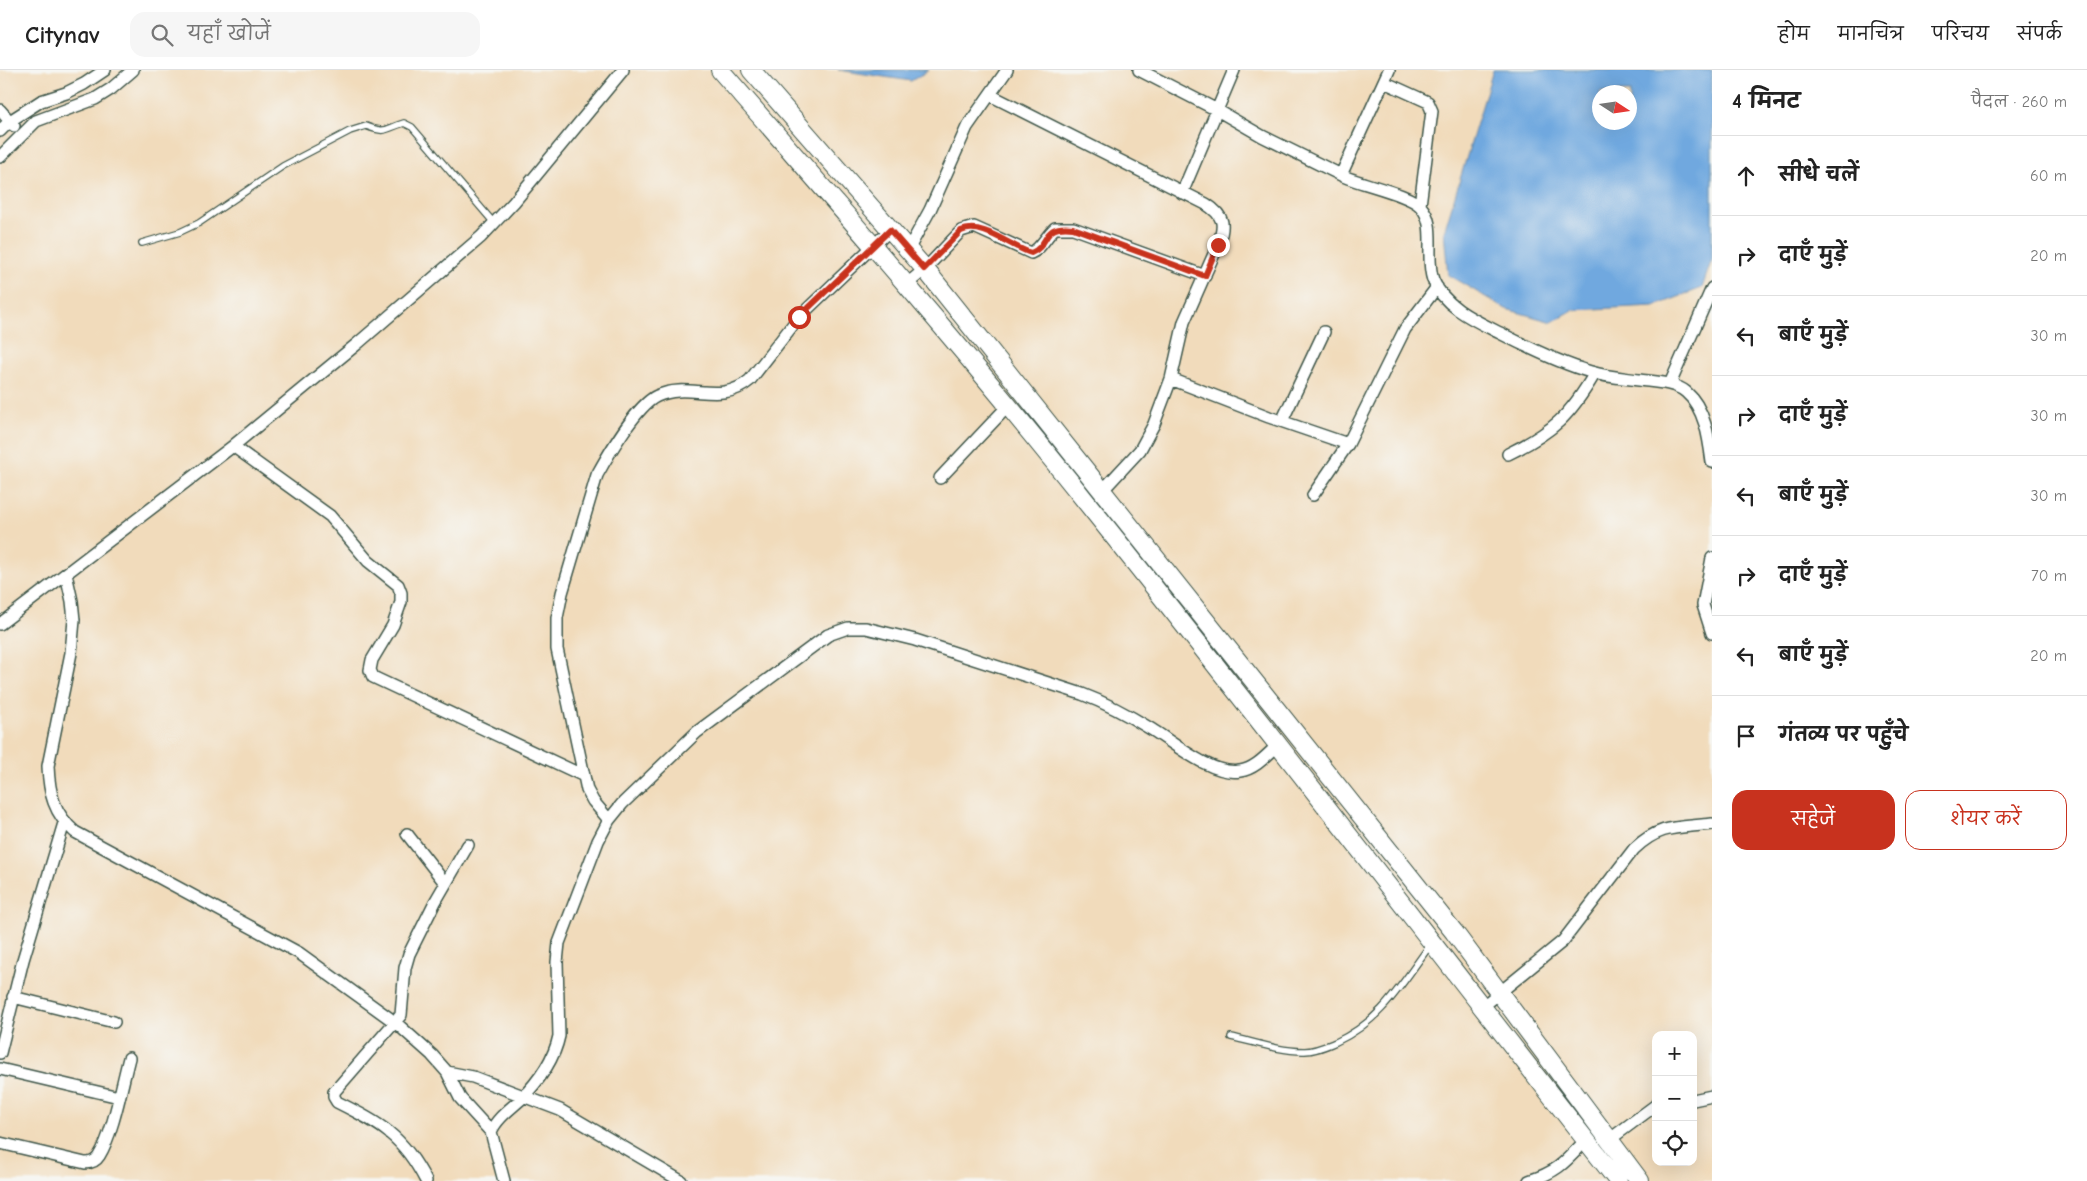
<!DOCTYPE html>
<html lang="hi">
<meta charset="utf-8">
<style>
:root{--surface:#fff;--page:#f6f6f6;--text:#222;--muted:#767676;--line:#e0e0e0;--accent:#c8321e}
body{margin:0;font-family:"Comic Neue","Playpen Sans Deva",sans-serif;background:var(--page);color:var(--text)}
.controls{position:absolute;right:15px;bottom:15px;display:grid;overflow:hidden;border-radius:10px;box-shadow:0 5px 20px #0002}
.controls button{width:45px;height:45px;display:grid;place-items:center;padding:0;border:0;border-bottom:1px solid var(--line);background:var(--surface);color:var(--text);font:25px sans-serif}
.compass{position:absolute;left:1592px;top:15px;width:45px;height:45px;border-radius:50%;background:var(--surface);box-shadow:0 5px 20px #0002;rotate:102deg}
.stop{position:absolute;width:15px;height:15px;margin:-11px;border:4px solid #c8321e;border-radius:50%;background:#fff}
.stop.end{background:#c8321e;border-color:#fff;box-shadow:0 1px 5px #0008}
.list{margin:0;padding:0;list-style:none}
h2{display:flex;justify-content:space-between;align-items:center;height:65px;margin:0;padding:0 20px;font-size:21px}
h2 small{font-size:16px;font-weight:400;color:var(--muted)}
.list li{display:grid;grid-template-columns:32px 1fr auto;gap:15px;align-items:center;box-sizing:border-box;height:80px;padding:0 20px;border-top:1px solid var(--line)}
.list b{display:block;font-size:19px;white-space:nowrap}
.list em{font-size:16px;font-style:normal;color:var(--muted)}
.actions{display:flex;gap:10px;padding:15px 20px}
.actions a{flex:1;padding:11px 0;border:1px solid var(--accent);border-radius:15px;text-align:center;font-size:18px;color:var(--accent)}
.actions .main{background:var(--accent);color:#fff}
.icon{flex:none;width:28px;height:28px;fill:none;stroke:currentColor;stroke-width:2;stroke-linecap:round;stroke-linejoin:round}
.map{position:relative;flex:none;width:1712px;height:1111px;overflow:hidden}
header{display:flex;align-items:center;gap:30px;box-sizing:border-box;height:70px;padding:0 25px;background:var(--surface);border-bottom:1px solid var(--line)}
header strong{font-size:24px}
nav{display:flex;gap:28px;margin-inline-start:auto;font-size:18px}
.search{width:350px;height:45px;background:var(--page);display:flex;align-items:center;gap:12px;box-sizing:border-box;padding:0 18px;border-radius:15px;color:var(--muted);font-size:19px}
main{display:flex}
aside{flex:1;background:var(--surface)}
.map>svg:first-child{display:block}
.water{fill:#70a8df;stroke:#48728a;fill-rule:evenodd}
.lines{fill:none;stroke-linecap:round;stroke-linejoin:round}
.lane-casing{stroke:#3e5548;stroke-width:8}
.street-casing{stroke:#3e5548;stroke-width:14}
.primary-casing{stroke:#3e5548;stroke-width:20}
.lane{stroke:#fff;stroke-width:5.5}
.street{stroke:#fff;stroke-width:11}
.primary{stroke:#fff;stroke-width:18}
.route{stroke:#c8321e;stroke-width:6}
</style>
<header>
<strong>Citynav</strong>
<div class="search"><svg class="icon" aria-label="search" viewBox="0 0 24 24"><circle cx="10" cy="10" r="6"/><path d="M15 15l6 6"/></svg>यहाँ खोजें</div>
<nav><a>होम</a><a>मानचित्र</a><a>परिचय</a><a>संपर्क</a></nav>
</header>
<main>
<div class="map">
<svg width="1712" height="1111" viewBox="0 0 1712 1111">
<rect width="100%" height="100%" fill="#f6f6f2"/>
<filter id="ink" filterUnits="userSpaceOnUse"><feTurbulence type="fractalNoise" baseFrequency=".02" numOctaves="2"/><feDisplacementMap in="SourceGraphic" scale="10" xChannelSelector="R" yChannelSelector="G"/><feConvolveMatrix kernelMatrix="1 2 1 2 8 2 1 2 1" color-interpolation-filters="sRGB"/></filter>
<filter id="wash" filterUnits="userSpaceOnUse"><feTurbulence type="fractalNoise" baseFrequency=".0096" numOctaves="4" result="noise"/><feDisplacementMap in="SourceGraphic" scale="20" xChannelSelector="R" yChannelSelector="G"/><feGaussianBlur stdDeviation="1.12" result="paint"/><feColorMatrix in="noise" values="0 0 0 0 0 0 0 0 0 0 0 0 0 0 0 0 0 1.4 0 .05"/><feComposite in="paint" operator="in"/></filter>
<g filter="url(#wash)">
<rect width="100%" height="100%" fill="#f1dbbb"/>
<!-- water -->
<path class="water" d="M838,0H929L911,11Z
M1493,0H1712V189L1702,218L1655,236L1573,240L1552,252L1506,239L1448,205L1444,162ZM1600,22H1630V52H1600Z"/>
</g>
<g filter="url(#ink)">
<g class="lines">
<!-- lane casing -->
<g class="lane-casing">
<path id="lane" d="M142,173L180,162L199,153L283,96L350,61L366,56C387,64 384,59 404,53L412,57L494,153
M1231,967C1254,972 1279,981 1303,981C1313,982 1326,976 1336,972C1383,950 1401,914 1431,874"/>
</g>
<!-- street casing -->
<g class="street-casing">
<path id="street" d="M1139,0L1217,40L1262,66L1341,105C1359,114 1411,124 1421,137C1430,147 1430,160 1430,173C1430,185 1429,199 1433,210C1444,237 1476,251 1500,263C1529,278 1560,293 1591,302C1606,307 1623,308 1639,310C1654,312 1674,312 1686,322C1705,338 1709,369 1712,392
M1384,12L1428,32L1432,41L1420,135
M990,25L1206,134C1225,146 1225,155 1218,175L1184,252L1171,309L1154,354L1140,380L1102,421
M0,40L14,56
M0,61L10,51L41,31L66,23L84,14L105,0
M0,87L36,51L95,29L111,19L133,0
M1341,105L1389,0
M1182,123L1234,0
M908,180L930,140L967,57L1007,0
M906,215L925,199L961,161L974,157L1031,183C1041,179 1046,166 1055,158H1073L1205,206
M1171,309L1269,347L1348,374
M1670,314L1712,218
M1282,351L1324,262
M233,376L330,446L368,491L398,515L401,523V532L393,555L372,590L370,600L373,607L584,706
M1508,384C1553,362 1570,346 1595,303
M940,408L1007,337
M1313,425L1348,374L1405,259L1437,217
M1712,488L1703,535L1712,563
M66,504L72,531L74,550L71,583L48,696C49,723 54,744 75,762L299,883L396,953L432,985L447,1002L460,1028L491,1062
M0,554L233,376L357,274L481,167L514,132L623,0
M609,750L593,731L587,720L557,579V548L562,523L597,405C608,385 637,335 657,326C690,311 720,336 750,310L799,247L890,160
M407,764L445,813
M13,927L114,952
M1482,937L1563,871L1634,779C1660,754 1678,758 1712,754
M0,983L23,890L64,753
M0,999L119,1027
M447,1002L473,1007L560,1040L681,1111
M1693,1030L1712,1026
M1609,1070L1656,1035
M0,1073L85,1093C91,1093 96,1091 99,1086C113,1064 122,1014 129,988
M426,1111C403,1066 381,1054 337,1032L334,1027V1022L401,945L405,898L409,884L435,832L468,775
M504,1111L491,1062C496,1049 510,1039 520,1030C537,1013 554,990 559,966L557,892L559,873L598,771L609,750L622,734L697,662L828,565L848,558H866L915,570L1082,624C1106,633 1130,646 1151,659C1174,673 1212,706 1240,701C1255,699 1267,685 1278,675
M1529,1111C1559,1101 1565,1092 1586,1070"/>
</g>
<!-- primary casing -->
<g class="primary-casing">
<path id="primary" d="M720,0C846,144 972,288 1091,438C1269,660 1442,887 1618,1111
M751,0L925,199L1091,407L1454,862L1640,1111"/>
</g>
<!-- lane -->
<use href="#lane" class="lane"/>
<!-- street -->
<use href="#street" class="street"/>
<!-- primary -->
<use href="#primary" class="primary"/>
</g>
</g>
<g class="lines" filter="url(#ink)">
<!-- route -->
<path class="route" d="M799,247L890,160L924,199L961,161C982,151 1011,177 1031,183C1051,175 1040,154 1073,158L1205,206L1218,175"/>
</g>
</svg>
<div class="controls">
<button>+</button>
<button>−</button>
<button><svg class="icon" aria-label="locate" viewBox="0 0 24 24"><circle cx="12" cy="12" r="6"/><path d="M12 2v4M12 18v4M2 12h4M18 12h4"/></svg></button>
</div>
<svg class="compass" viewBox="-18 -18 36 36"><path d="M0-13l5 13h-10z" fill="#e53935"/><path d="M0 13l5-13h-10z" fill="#767676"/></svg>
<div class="stop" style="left:799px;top:247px"></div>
<div class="stop end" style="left:1218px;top:175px"></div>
</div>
<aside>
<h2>4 मिनट<small>पैदल · 260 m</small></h2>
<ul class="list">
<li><svg class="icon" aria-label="ahead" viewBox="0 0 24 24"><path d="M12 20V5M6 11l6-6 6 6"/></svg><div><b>सीधे चलें</b></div><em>60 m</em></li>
<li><svg class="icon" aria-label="right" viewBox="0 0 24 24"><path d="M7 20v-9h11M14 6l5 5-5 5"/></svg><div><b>दाएँ मुड़ें</b></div><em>20 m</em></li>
<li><svg class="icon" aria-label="left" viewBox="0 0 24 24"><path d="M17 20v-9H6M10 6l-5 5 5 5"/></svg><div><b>बाएँ मुड़ें</b></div><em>30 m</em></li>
<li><svg class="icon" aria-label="right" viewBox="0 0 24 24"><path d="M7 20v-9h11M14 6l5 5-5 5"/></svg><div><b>दाएँ मुड़ें</b></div><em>30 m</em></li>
<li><svg class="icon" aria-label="left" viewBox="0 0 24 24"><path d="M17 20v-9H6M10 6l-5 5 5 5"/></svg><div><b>बाएँ मुड़ें</b></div><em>30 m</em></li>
<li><svg class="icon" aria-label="right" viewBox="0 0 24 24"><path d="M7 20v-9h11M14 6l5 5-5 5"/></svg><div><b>दाएँ मुड़ें</b></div><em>70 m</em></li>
<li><svg class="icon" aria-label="left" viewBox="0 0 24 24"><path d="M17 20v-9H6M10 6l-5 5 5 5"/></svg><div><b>बाएँ मुड़ें</b></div><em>20 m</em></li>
<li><svg class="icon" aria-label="arrive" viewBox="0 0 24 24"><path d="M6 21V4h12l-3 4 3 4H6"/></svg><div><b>गंतव्य पर पहुँचे</b></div></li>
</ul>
<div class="actions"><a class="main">सहेजें</a><a>शेयर करें</a></div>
</aside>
</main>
